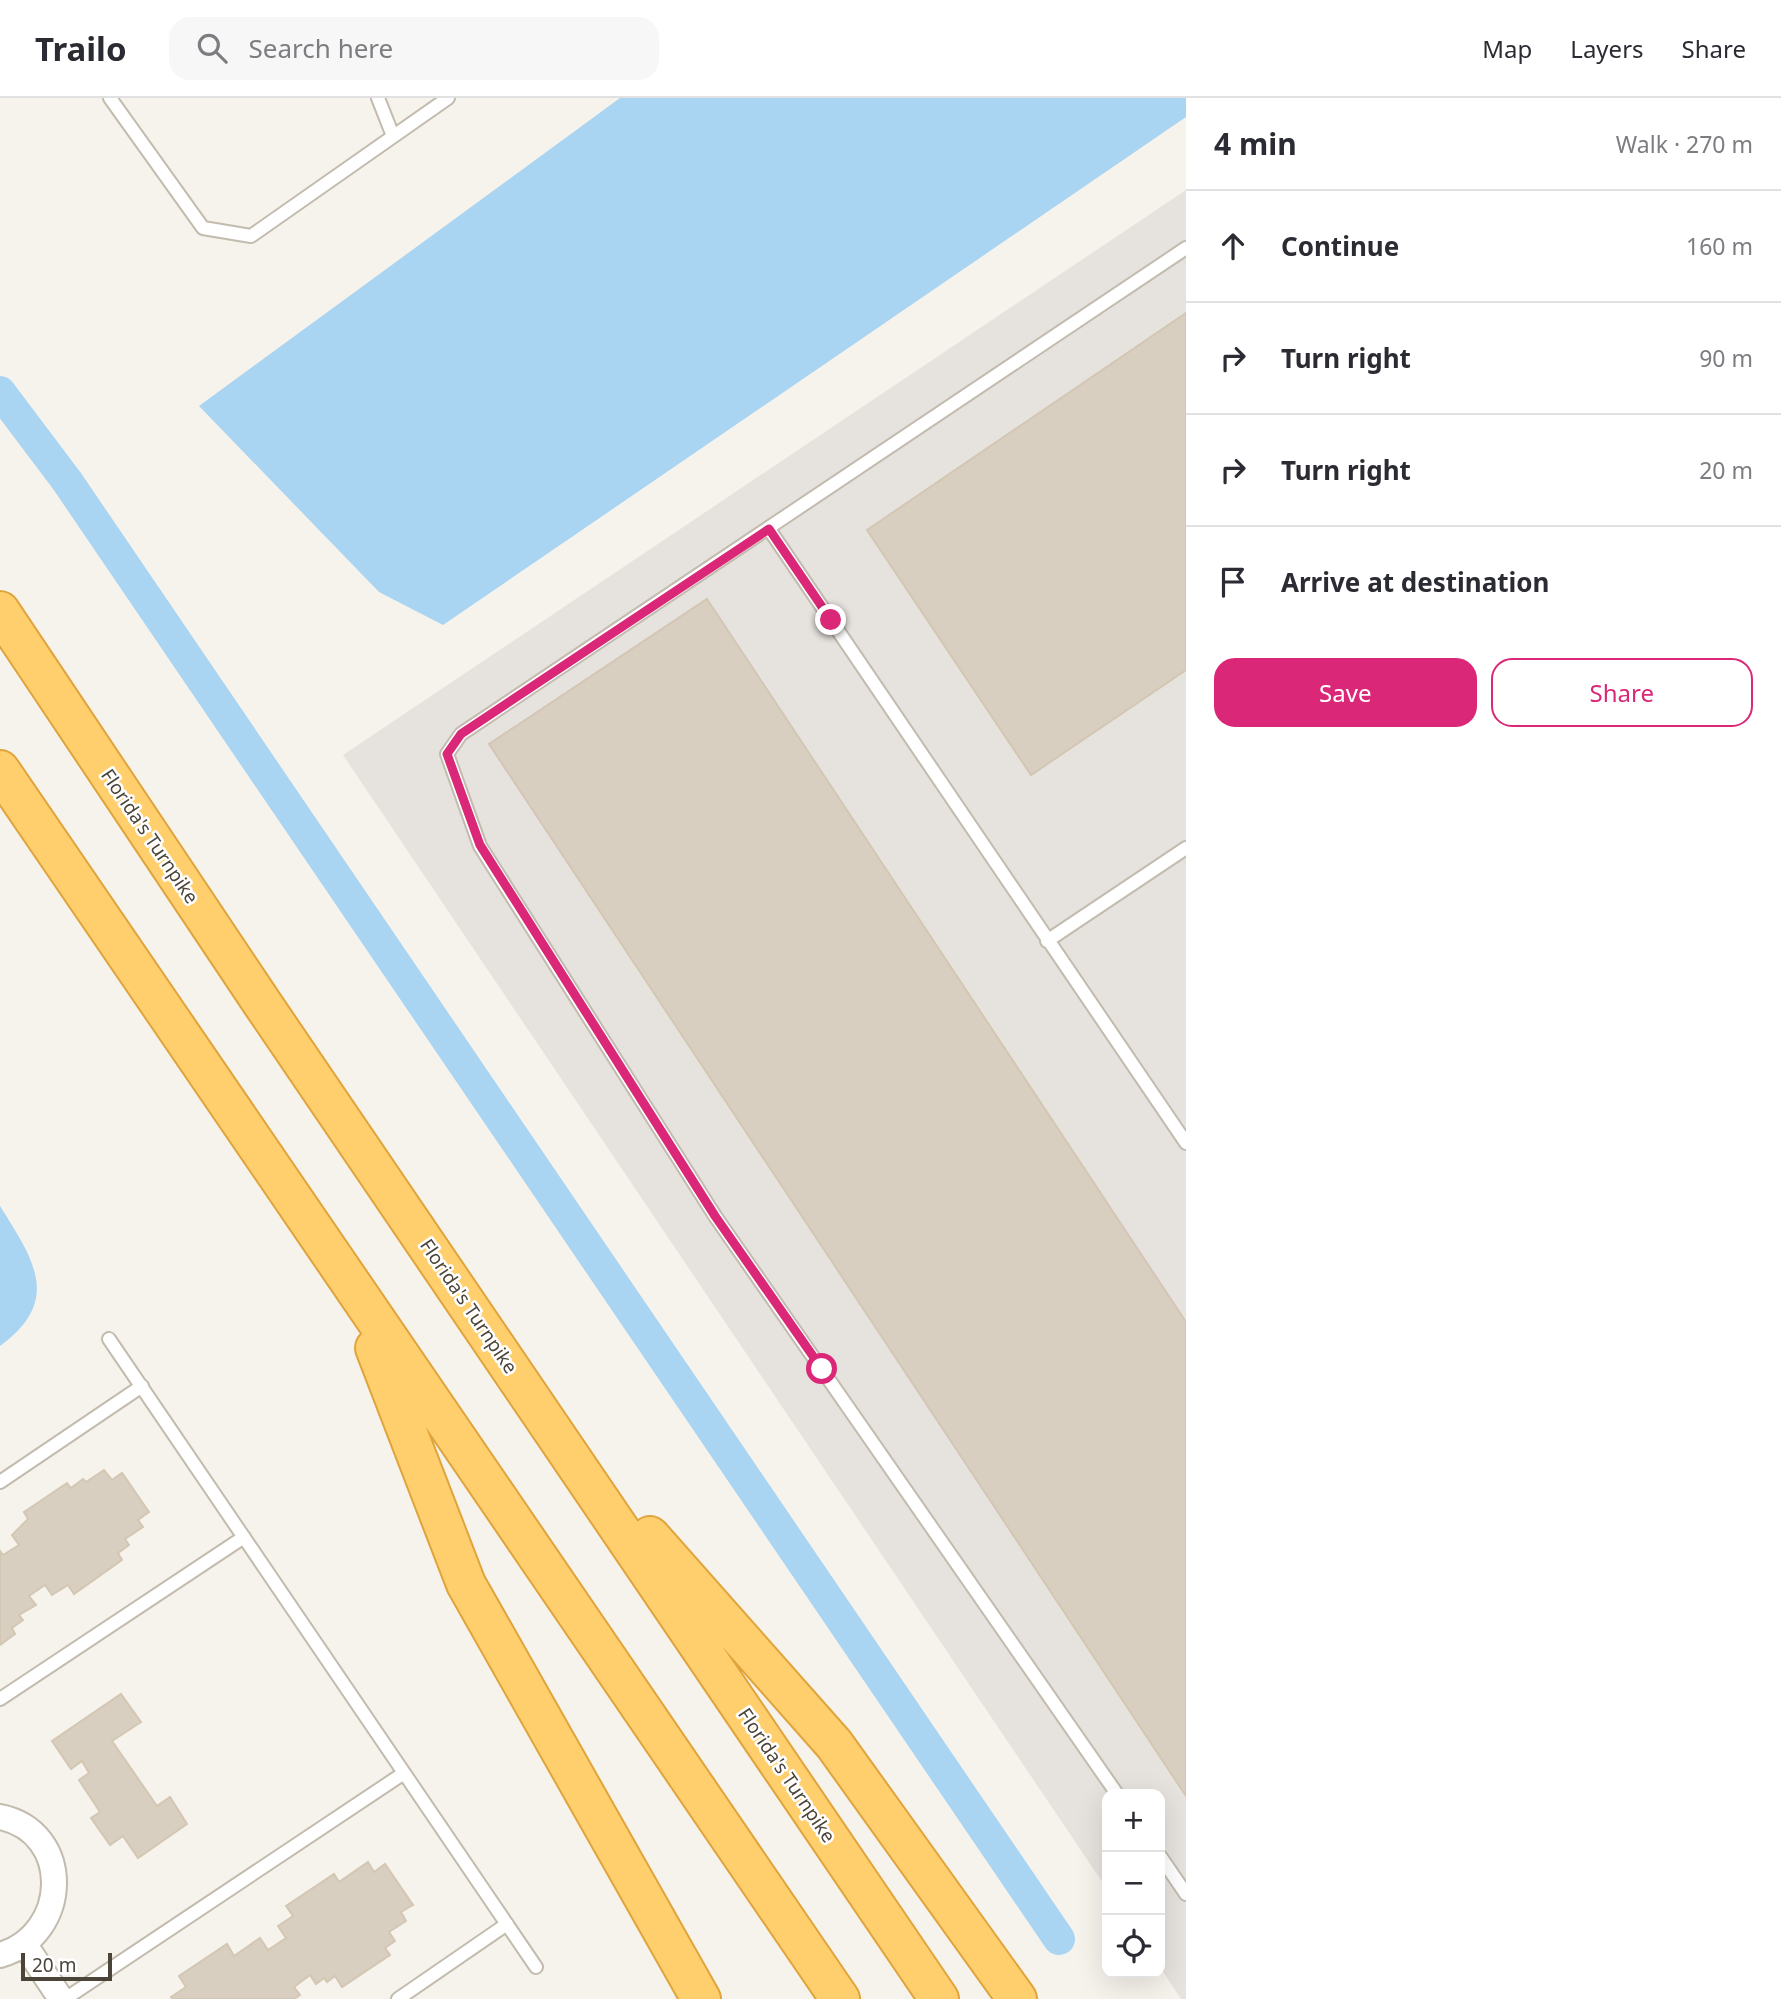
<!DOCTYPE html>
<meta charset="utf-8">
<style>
:root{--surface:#fff;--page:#f7f7f7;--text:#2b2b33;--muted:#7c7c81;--line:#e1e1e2;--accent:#db2777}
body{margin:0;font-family:"Noto Sans",sans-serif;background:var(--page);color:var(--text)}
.controls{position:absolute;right:21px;bottom:21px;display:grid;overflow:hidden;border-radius:14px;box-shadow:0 7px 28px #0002}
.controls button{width:63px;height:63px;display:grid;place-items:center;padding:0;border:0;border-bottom:2px solid var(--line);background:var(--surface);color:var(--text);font:35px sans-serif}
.scale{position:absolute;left:21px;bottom:18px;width:91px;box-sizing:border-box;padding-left:7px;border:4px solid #4b4439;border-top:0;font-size:19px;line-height:24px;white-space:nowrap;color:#4b4439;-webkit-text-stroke:5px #fff;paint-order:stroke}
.stop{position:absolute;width:21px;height:21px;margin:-16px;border:5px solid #db2777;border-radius:50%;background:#fff}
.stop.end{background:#db2777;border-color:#fff;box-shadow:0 2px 7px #0008}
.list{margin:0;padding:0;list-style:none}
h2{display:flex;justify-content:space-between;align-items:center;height:91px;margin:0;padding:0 28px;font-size:30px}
h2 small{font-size:23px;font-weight:400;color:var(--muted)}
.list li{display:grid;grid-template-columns:46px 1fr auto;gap:21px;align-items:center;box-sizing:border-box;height:112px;padding:0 28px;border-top:2px solid var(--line)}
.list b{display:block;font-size:26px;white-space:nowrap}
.list em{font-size:23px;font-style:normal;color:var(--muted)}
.actions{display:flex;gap:14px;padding:21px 28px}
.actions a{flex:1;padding:16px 0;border:2px solid var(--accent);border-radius:21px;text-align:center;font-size:24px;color:var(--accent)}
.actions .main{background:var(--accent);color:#fff}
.icon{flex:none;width:38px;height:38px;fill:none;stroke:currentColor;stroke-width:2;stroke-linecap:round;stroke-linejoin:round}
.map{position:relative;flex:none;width:1186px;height:1901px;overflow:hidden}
header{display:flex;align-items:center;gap:42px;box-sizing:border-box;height:98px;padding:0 35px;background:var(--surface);border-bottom:2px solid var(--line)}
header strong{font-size:33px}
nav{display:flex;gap:38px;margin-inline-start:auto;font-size:24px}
.search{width:490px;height:63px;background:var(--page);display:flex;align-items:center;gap:18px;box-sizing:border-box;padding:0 24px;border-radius:21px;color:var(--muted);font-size:26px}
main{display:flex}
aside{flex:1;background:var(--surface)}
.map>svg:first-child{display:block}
.industrial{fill:#e6e2dd}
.water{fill:#a9d4f2}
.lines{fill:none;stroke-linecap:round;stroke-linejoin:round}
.canal{stroke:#a9d4f2;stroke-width:32}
.building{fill:#d8cfc1;stroke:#d3c7b4;stroke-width:2}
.lane-casing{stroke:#c2bbae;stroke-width:16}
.street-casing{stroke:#c2bbae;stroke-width:28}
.highway-casing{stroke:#e0a43c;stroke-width:42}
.lane{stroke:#fff;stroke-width:12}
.street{stroke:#fff;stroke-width:24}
.highway{stroke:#ffcf6e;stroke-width:38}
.route{stroke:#db2777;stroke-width:9}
.labels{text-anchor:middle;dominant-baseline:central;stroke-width:5;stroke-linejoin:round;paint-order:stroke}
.street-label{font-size:19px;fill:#4b4439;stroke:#fff}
</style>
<header>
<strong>Trailo</strong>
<div class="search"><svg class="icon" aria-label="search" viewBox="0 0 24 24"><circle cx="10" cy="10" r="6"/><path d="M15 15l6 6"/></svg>Search here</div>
<nav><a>Map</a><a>Layers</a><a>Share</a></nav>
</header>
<main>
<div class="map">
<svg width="1186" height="1901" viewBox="0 0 1186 1901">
<rect width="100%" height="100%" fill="#f6f3ec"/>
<!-- industrial -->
<path class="industrial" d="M1186,92V1901H1181L1160,1869V1696H1107V1791L343,657Z"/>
<!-- water -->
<path class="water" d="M620,0H1186V19L443,527L379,494L199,308Z
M0,1108C33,1161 63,1202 0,1248Z"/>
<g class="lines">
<!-- canal -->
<path class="canal" d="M0,294L67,383L1059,1841"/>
</g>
<!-- building -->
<path class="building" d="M1186,215V572L1031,677L867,432Z
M707,501L1186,1224V1698L489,646Z
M104,1372L112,1382L122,1375L149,1414L138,1422L143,1429L125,1441L129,1447L118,1455L122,1462L74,1496L68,1487L52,1497L45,1487L29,1498L36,1507L19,1517L23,1522L12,1530L15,1536L0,1547V1453L3,1457L19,1447L12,1437L28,1421L24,1414L67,1385L71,1390L83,1381L86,1384Z
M121,1596L141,1624L112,1643L157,1708L170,1699L187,1726L138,1760L123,1738L110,1747L91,1720L100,1714L79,1682L89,1675L82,1663L71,1671L52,1643Z
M368,1764L374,1774L385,1766L413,1807L401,1814L406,1823L389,1834L395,1843L385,1850L390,1857L342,1889L335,1878L327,1884L324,1880L316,1886L310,1877L294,1889L300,1897L294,1901H172L171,1899L186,1889L179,1878L227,1846L234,1858L260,1840L268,1852L286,1840L278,1828L293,1818L286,1808L334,1776L339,1784Z"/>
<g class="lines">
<!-- lane casing -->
<g class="lane-casing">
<path id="lane" d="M110,0L203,130L251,138L448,0
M378,0L393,38
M769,431L1186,1045
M1047,843L1186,750
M109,1241L536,1869
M0,1384L142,1288
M0,1601L244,1439
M1117,1696L715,1118L480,748L447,656L461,636L1186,150
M1160,1758L1186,1796
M65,1901L404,1675
M398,1901L507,1826"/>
</g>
<!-- street casing -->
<g class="street-casing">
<path id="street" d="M0,1719C74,1734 70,1837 0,1857
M25,1847L61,1901"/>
</g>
<!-- highway casing -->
<g class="highway-casing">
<path id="highway" d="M0,513L262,905L939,1901
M0,672L840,1901
M375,1250L466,1486L701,1901
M650,1438L834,1646L1017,1901"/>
</g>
<!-- lane -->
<use href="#lane" class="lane"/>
<!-- street -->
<use href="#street" class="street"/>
<!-- highway -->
<use href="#highway" class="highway"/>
</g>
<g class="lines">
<!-- route -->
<path class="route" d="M822,1271L715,1118L480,747L447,656L461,636L769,431L831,522"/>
</g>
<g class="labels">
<!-- street labels -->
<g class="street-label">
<text transform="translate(150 738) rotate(56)">Florida's Turnpike</text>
<text transform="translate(469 1208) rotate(56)">Florida's Turnpike</text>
<text transform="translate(787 1677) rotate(56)">Florida's Turnpike</text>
</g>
</g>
</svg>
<div class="controls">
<button>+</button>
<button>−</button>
<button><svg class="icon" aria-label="locate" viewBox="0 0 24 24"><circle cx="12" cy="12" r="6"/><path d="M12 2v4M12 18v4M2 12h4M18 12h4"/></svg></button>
</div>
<div class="scale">20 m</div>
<div class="stop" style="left:822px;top:1271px"></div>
<div class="stop end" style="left:831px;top:522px"></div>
</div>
<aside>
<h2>4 min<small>Walk · 270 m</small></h2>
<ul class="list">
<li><svg class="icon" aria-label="ahead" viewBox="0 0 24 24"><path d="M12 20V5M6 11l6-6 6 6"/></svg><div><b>Continue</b></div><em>160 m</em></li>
<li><svg class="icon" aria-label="right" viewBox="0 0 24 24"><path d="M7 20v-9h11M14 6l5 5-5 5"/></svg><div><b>Turn right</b></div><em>90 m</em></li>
<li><svg class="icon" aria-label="right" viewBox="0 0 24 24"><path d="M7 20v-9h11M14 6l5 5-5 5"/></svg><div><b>Turn right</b></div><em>20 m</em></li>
<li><svg class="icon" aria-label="arrive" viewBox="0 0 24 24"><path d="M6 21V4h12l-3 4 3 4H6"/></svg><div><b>Arrive at destination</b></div></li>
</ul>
<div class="actions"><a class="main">Save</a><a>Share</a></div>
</aside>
</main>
